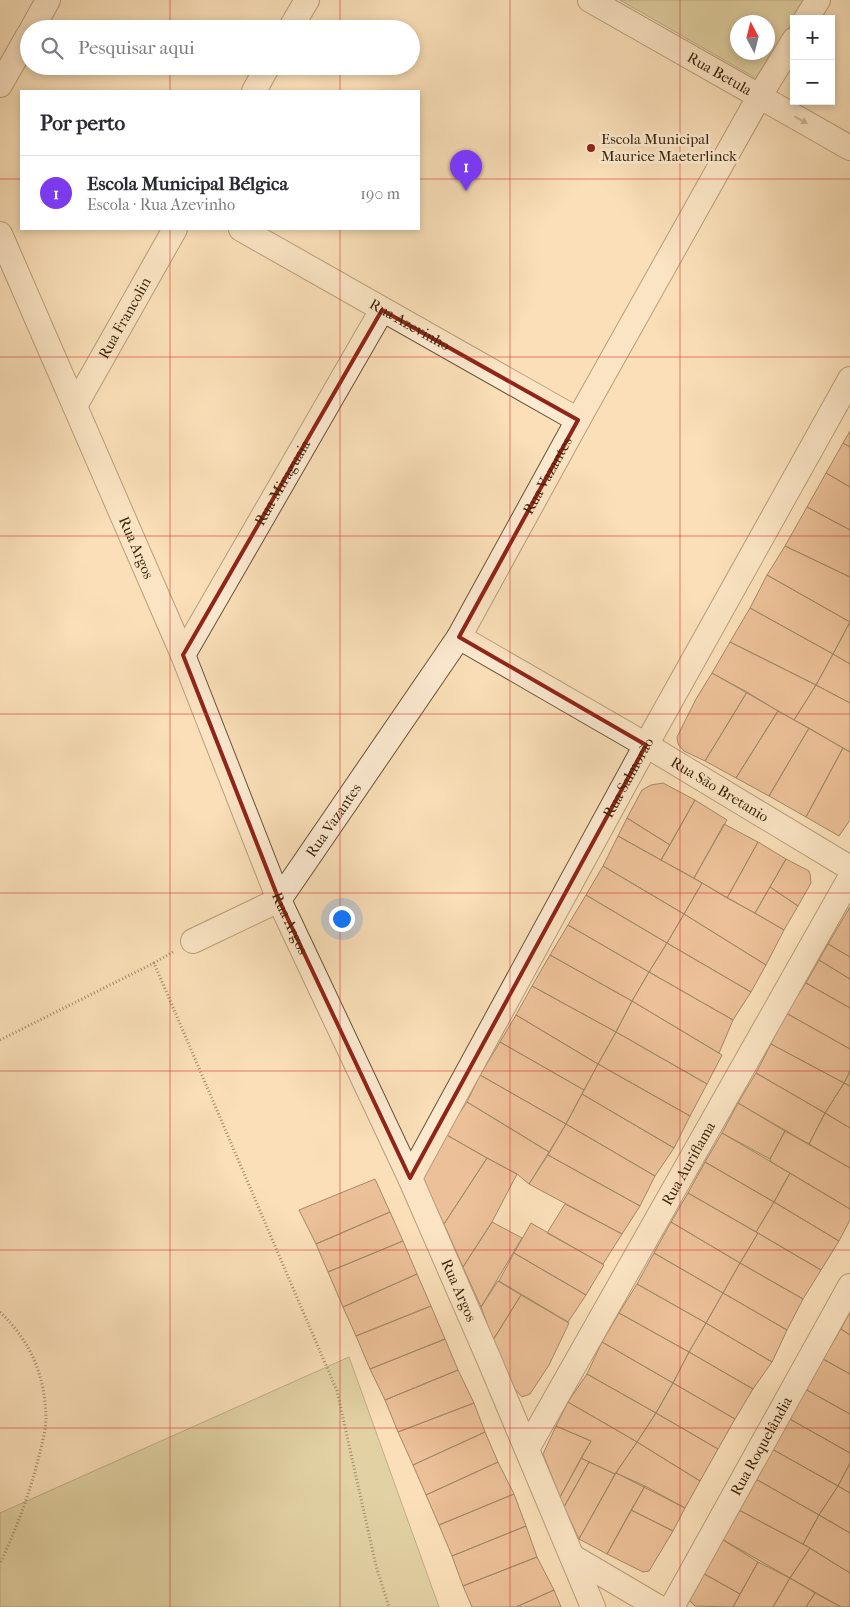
<!DOCTYPE html>
<html lang="pt">
<meta charset="utf-8">
<style>
:root{--surface:#fff;--page:#f2f2f3;--text:#2b2b33;--muted:#7c7c81;--line:#e1e1e2;--accent:#7c3aed}
body{margin:0;font-family:"IM FELL French Canon",serif;background:var(--page);color:var(--text)}
.controls{position:absolute;right:15px;top:15px;display:grid;overflow:hidden;border-radius:0px;box-shadow:0 2px 8px #0003}
.controls button{width:45px;height:45px;display:grid;place-items:center;padding:0;border:0;border-bottom:1px solid var(--line);background:var(--surface);color:var(--text);font:25px sans-serif}
.compass{position:absolute;left:730px;top:15px;width:45px;height:45px;border-radius:50%;background:var(--surface);box-shadow:0 2px 8px #0003;rotate:353deg}
.you{position:absolute;left:341px;top:918px;width:18px;height:18px;margin:-12px;border:4px solid #fff;border-radius:50%;background:#1a73e8;box-shadow:0 0 0 8px #1a73e833}
.badge{display:grid;place-items:center;width:32px;height:32px;border-radius:50%;background:var(--accent);color:#fff;font-size:16px;font-weight:700}
.pin{position:absolute;translate:-50% -41px;filter:drop-shadow(0 1px 2px #0008)}
.pin::after{content:'';position:absolute;top:26px;width:18px;height:15px;background:inherit;clip-path:polygon(0 0,100% 0,50% 100%)}
.list{margin:0;padding:0;list-style:none}
h2{display:flex;justify-content:space-between;align-items:center;height:65px;margin:0;padding:0 20px;font-size:21px}
h2 small{font-size:16px;font-weight:400;color:var(--muted)}
.list li{display:grid;grid-template-columns:32px 1fr auto;gap:15px;align-items:center;box-sizing:border-box;height:75px;padding:0 20px;border-top:1px solid var(--line)}
.list b{display:block;font-size:19px;white-space:nowrap}
.list p{margin:0;font-size:16px;white-space:nowrap;color:var(--muted)}
.list em{font-size:16px;font-style:normal;color:var(--muted)}
.icon{flex:none;width:28px;height:28px;fill:none;stroke:currentColor;stroke-width:2;stroke-linecap:round;stroke-linejoin:round}
.map{position:relative;flex:none;width:850px;height:1607px;overflow:hidden}
.search{position:absolute;background:var(--surface);box-shadow:0 2px 8px #0003;left:20px;top:20px;width:400px;height:55px;display:flex;align-items:center;gap:12px;box-sizing:border-box;padding:0 18px;border-radius:28px;color:var(--muted);font-size:19px}
.panel{position:absolute;background:var(--surface);box-shadow:0 2px 8px #0003;left:20px;top:90px;width:400px;height:140px;border-radius:0px}
.map>svg:first-child{display:block}
.green{fill:#c4c08a;stroke:#7e7249;fill-rule:evenodd}
.building{fill:#dc9b71;stroke:#392408}
.lines{fill:none;stroke-linecap:round;stroke-linejoin:round}
.minor-casing{stroke:#695334;stroke-width:26}
.path{stroke:#392408;stroke-width:3;stroke-dasharray:1 2.5;stroke-linecap:butt}
.minor{stroke:#fcead1;stroke-width:24}
.oneway{fill:#9a876c}
.marked{fill:none;stroke:#8f2418;stroke-width:4;stroke-linejoin:round}
.grid{fill:none;stroke:#d62828;stroke-width:1;stroke-opacity:0.55}
.poi-dot{fill:#8f2418;stroke:#fcead1;stroke-width:2}
.labels{text-anchor:middle;dominant-baseline:central;stroke-width:5;stroke-linejoin:round;paint-order:stroke}
.street-label{font-size:15px;fill:#392408;stroke:#fcead1}
.poi-label{font-size:15px;fill:#392408;stroke:#fcead1;text-anchor:start}
</style>
<div class="map">
<svg width="850" height="1607" viewBox="0 0 850 1607">
<rect width="100%" height="100%" fill="#fadfb8"/>
<filter id="stains"><feTurbulence type="fractalNoise" baseFrequency=".004" numOctaves="4"/><feColorMatrix values="0 0 0 0 .2 0 0 0 0 .09 0 0 0 0 .02 0 0 0 .5 -.17"/></filter>
<radialGradient id="worn" r=".72"><stop offset=".6" stop-color="#630" stop-opacity="0"/><stop offset="1" stop-color="#630" stop-opacity=".3"/></radialGradient>
<!-- green -->
<path class="green" d="M620,0H805L759,80ZM738,22H768V52H738Z
M349,1357L439,1607H0V1513Z"/>
<!-- building -->
<path class="building" d="M850,431V447L843,443Z
M843,443L850,447V487L826,473Z
M826,473L850,487V530L807,507Z
M807,507L850,530V577L785,546Z
M785,546L850,577V622L767,575Z
M767,575L850,622L833,654L750,608Z
M750,608L833,654L816,685L730,642Z
M850,622V664L833,654Z
M730,642L816,685L794,720L712,673Z
M833,654L850,664V703L816,685Z
M712,673L747,692L705,761L684,751L678,744L677,737L696,699Z
M816,685L850,703V752L794,720Z
M747,692L778,711L736,778L705,761Z
M778,711L809,728L769,796L736,778Z
M809,728L843,748L806,817L769,796Z
M843,748L850,752V820L839,836L806,817Z
M663,783L695,800L670,845L627,818L642,790L651,785Z
M695,800L727,820L694,878L661,860Z
M627,818L670,845L661,860L618,836Z
M724,824L758,842L727,898L694,878Z
M618,836L702,883L684,914L603,866Z
M758,842L786,859L755,913L727,898Z
M786,859L809,871L810,874L811,883L798,906L770,887Z
M603,866L684,914L667,943L586,895Z
M702,883L784,930L766,965L684,914Z
M770,887L798,906L784,930L755,913Z
M586,895L667,943L649,972L568,925Z
M850,907V957L828,944Z
M684,914L766,965L751,992L667,943Z
M568,925L649,972L632,1001L550,955Z
M667,943L751,992L733,1020L649,972Z
M828,944L850,957V979L819,960Z
M550,955L632,1001L616,1032L532,986Z
M819,960L850,979V1008L806,983Z
M649,972L733,1020L719,1053L632,1001Z
M806,983L850,1008V1049L786,1013Z
M532,986L616,1032L598,1064L516,1015Z
M632,1001L722,1055L707,1084L616,1032Z
M786,1013L850,1049V1071L844,1083L771,1044Z
M516,1015L598,1064L584,1090L500,1042Z
M616,1032L707,1084L690,1116L598,1064Z
M500,1042L584,1090L566,1124L480,1075Z
M771,1044L844,1083L825,1113L756,1073Z
M598,1064L690,1116L674,1148L582,1094Z
M850,1071V1086L844,1083Z
M756,1073L825,1113L809,1144L738,1103Z
M480,1075L566,1124L549,1152L467,1102Z
M844,1083L850,1086V1128L825,1113Z
M582,1094L674,1148L655,1176L566,1124Z
M467,1102L549,1152L529,1184L517,1174L487,1158L445,1134Z
M738,1103L785,1131L770,1159L722,1133Z
M825,1113L850,1128V1168L809,1144Z
M566,1124L655,1176L640,1206L548,1155Z
M785,1131L850,1168V1209L771,1162L770,1159Z
M722,1133L790,1173L774,1202L705,1162Z
M445,1134L487,1158L444,1224L426,1186L419,1178Z
M548,1155L640,1206L622,1234L529,1184Z
M487,1158L517,1174L492,1222L463,1267L444,1224Z
M705,1162L774,1202L756,1232L688,1193Z
M790,1173L850,1209V1220L839,1241L774,1202Z
M375,1179L390,1212L316,1244L299,1210Z
M688,1193L758,1233L740,1263L671,1222Z
M774,1202L839,1241L821,1270L756,1232Z
M565,1204L622,1234L603,1264L547,1233Z
M390,1212L403,1241L328,1272L316,1244Z
M492,1222L522,1238L481,1307L463,1267Z
M671,1222L740,1263L723,1293L654,1253Z
M531,1223L604,1265L586,1295L514,1253Z
M758,1233L821,1270L803,1299L740,1263Z
M403,1241L417,1274L343,1307L328,1272Z
M514,1253L586,1295L568,1322L499,1281Z
M654,1253L723,1293L706,1323L637,1284Z
M740,1263L803,1299L787,1330L723,1293Z
M417,1274L431,1306L356,1336L343,1307Z
M498,1281L521,1295L493,1340L481,1307Z
M637,1284L706,1323L689,1352L619,1313Z
M723,1293L787,1330L772,1362L706,1323Z
M521,1295L569,1323L549,1365L530,1394L522,1397L515,1389L493,1340Z
M431,1306L445,1339L370,1369L356,1336Z
M850,1312V1335L841,1329Z
M619,1313L689,1352L673,1383L602,1342Z
M706,1323L772,1362L753,1389L689,1352Z
M841,1329L850,1335V1374L823,1359Z
M445,1339L458,1370L385,1400L370,1369Z
M602,1342L673,1383L656,1413L587,1374Z
M689,1352L753,1389L735,1419L673,1383Z
M823,1359L850,1374V1414L805,1389Z
M458,1370L474,1403L398,1432L385,1400Z
M587,1374L656,1413L637,1442L568,1402Z
M673,1383L735,1419L718,1449L656,1413Z
M805,1389L850,1414V1453L788,1418Z
M568,1402L637,1442L615,1474L581,1458L591,1441L556,1426Z
M474,1403L485,1432L413,1465L398,1432Z
M656,1413L718,1449L700,1481L637,1442Z
M788,1418L850,1453V1463L838,1486L772,1449Z
M556,1426L591,1441L560,1497L543,1454Z
M485,1432L498,1462L426,1495L413,1465Z
M637,1442L700,1481L685,1508L616,1473Z
M772,1449L838,1486L819,1515L754,1478Z
M581,1458L589,1462L564,1507L560,1497Z
M498,1462L514,1494L439,1525L426,1495Z
M589,1462L615,1474L579,1539L564,1507Z
M850,1463V1493L838,1486Z
M616,1473L645,1486L607,1554L579,1539Z
M754,1478L819,1515L803,1544L737,1509Z
M645,1486L685,1508L673,1531L631,1510Z
M838,1486L850,1493V1533L819,1515Z
M514,1494L526,1526L452,1556L439,1525Z
M737,1509L810,1548L790,1578L720,1538Z
M631,1510L673,1531L649,1571L643,1572L607,1554Z
M819,1515L850,1533V1573L803,1544Z
M526,1526L537,1557L463,1586L452,1556Z
M720,1538L758,1562L740,1594L699,1571Z
M810,1548L850,1573V1607H841L790,1578Z
M537,1557L554,1590L516,1607H472L463,1586Z
M758,1562L790,1578L773,1607H733Z
M699,1571L740,1594L733,1607L695,1606L690,1601L689,1595Z
M790,1578L815,1593L806,1607H773Z
M554,1590L561,1607H516Z
M815,1593L841,1607H806Z"/>
<g class="lines">
<!-- minor casing -->
<g class="minor-casing">
<g id="minor">
<path id="s1" d="M590,0L850,148"/>
<path d="M806,19L818,0"/>
<path d="M32,29L48,0"/>
<path d="M290,29L307,0"/>
<path d="M0,85L29,34"/>
<path d="M254,91L268,66"/>
<path id="s2" d="M241,229L578,420"/>
<path id="s3" d="M0,234L183,655L279,900L410,1178L488,1357L593,1607"/>
<path id="s4" d="M75,406L175,229"/>
<path id="s5" d="M459,637L646,745L850,868"/>
<path id="s6" d="M183,655L382,310"/>
<path id="s7" d="M193,941L279,900L459,637L578,420L759,97L794,40"/>
<path id="s8" d="M410,1178L646,745L850,379"/>
<path id="s9" d="M527,1449L850,878"/>
<path d="M573,1557L658,1607"/>
<path id="s10" d="M672,1607L850,1286"/>
</g>
</g>
<!-- path -->
<path class="path" d="M173,952L154,963L337,1391L376,1566L389,1607
M0,1040L154,963
M0,1312C31,1342 45,1375 46,1418C46,1430 42,1444 39,1456C30,1493 16,1529 0,1564"/>
<!-- minor -->
<use href="#minor" class="minor"/>
</g>
<!-- one-way arrows -->
<defs><path id="oneway-solid" d="M-6-.8H1V-3.2L6.5 0L1 3.2V.8H-6Z" transform="scale(1.25)"/></defs>
<use class="oneway" href="#oneway-solid" transform="translate(801 120) rotate(29)"/>
<!-- marked area -->
<path d="M0 0H850V1607H0ZM382,310L578,420L459,637L646,745L410,1178L279,900L183,655Z" fill="#fadfb8" fill-opacity=".55" fill-rule="evenodd"/>
<path class="marked" d="M382,310L578,420L459,637L646,745L410,1178L279,900L183,655Z"/>
<!-- grid -->
<path class="grid" d="M170,0V29M340,0V29M510,0V1607M680,0V1607M170,66V91M340,66V91M0,179H21M419,179H850M170,229V1607M340,229V1607M0,357H850M0,536H850M0,714H850M0,893H850M0,1071H850M0,1250H850M0,1428H850"/>
<!-- markers -->
<circle class="poi-dot" cx="591" cy="148" r="5"/>
<g class="labels">
<!-- street labels -->
<g class="street-label">
<text stroke="none"><textPath href="#s1" startOffset="149">Rua Betula</textPath></text>
<text stroke="none"><textPath href="#s4" startOffset="101">Rua Francolin</textPath></text>
<text stroke="none"><textPath href="#s2" startOffset="194">Rua Azevinho</textPath></text>
<text stroke="none"><textPath href="#s7" startOffset="598">Rua Vazantes</textPath></text>
<text stroke="none"><textPath href="#s6" startOffset="199">Rua Miraguaia</textPath></text>
<text stroke="none"><textPath href="#s3" startOffset="342">Rua Argos</textPath></text>
<text stroke="none"><textPath href="#s8" startOffset="456">Rua Salmorão</textPath></text>
<text stroke="none"><textPath href="#s5" startOffset="302">Rua São Bretanio</textPath></text>
<text stroke="none"><textPath href="#s7" startOffset="192">Rua Vazantes</textPath></text>
<text stroke="none"><textPath href="#s3" startOffset="748">Rua Argos</textPath></text>
<text stroke="none"><textPath href="#s9" startOffset="328">Rua Auriflama</textPath></text>
<text stroke="none"><textPath href="#s3" startOffset="1152">Rua Argos</textPath></text>
<text stroke="none"><textPath href="#s10" startOffset="184">Rua Roquelândia</textPath></text>
</g>
<!-- poi labels -->
<g class="poi-label">
<text x="601" y="139">Escola Municipal<tspan x="601" dy="17">Maurice Maeterlinck</tspan></text>
</g>
</g>
<rect width="100%" height="100%" filter="url(#stains)"/>
<rect width="100%" height="100%" fill="url(#worn)"/>
</svg>
<div class="controls">
<button>+</button>
<button>−</button>
</div>
<svg class="compass" viewBox="-18 -18 36 36"><path d="M0-13l5 13h-10z" fill="#e53935"/><path d="M0 13l5-13h-10z" fill="#7c7c81"/></svg>
<div class="you"></div>
<div class="pin badge" style="left:466px;top:191px">1</div>
<div class="search"><svg class="icon" aria-label="search" viewBox="0 0 24 24"><circle cx="10" cy="10" r="6"/><path d="M15 15l6 6"/></svg>Pesquisar aqui</div>
<section class="panel">
<h2>Por perto<small></small></h2>
<ul class="list">
<li><span class="badge">1</span><div><b>Escola Municipal Bélgica</b><p>Escola · Rua Azevinho</p></div><em>190 m</em></li>
</ul>
</section>
</div>
